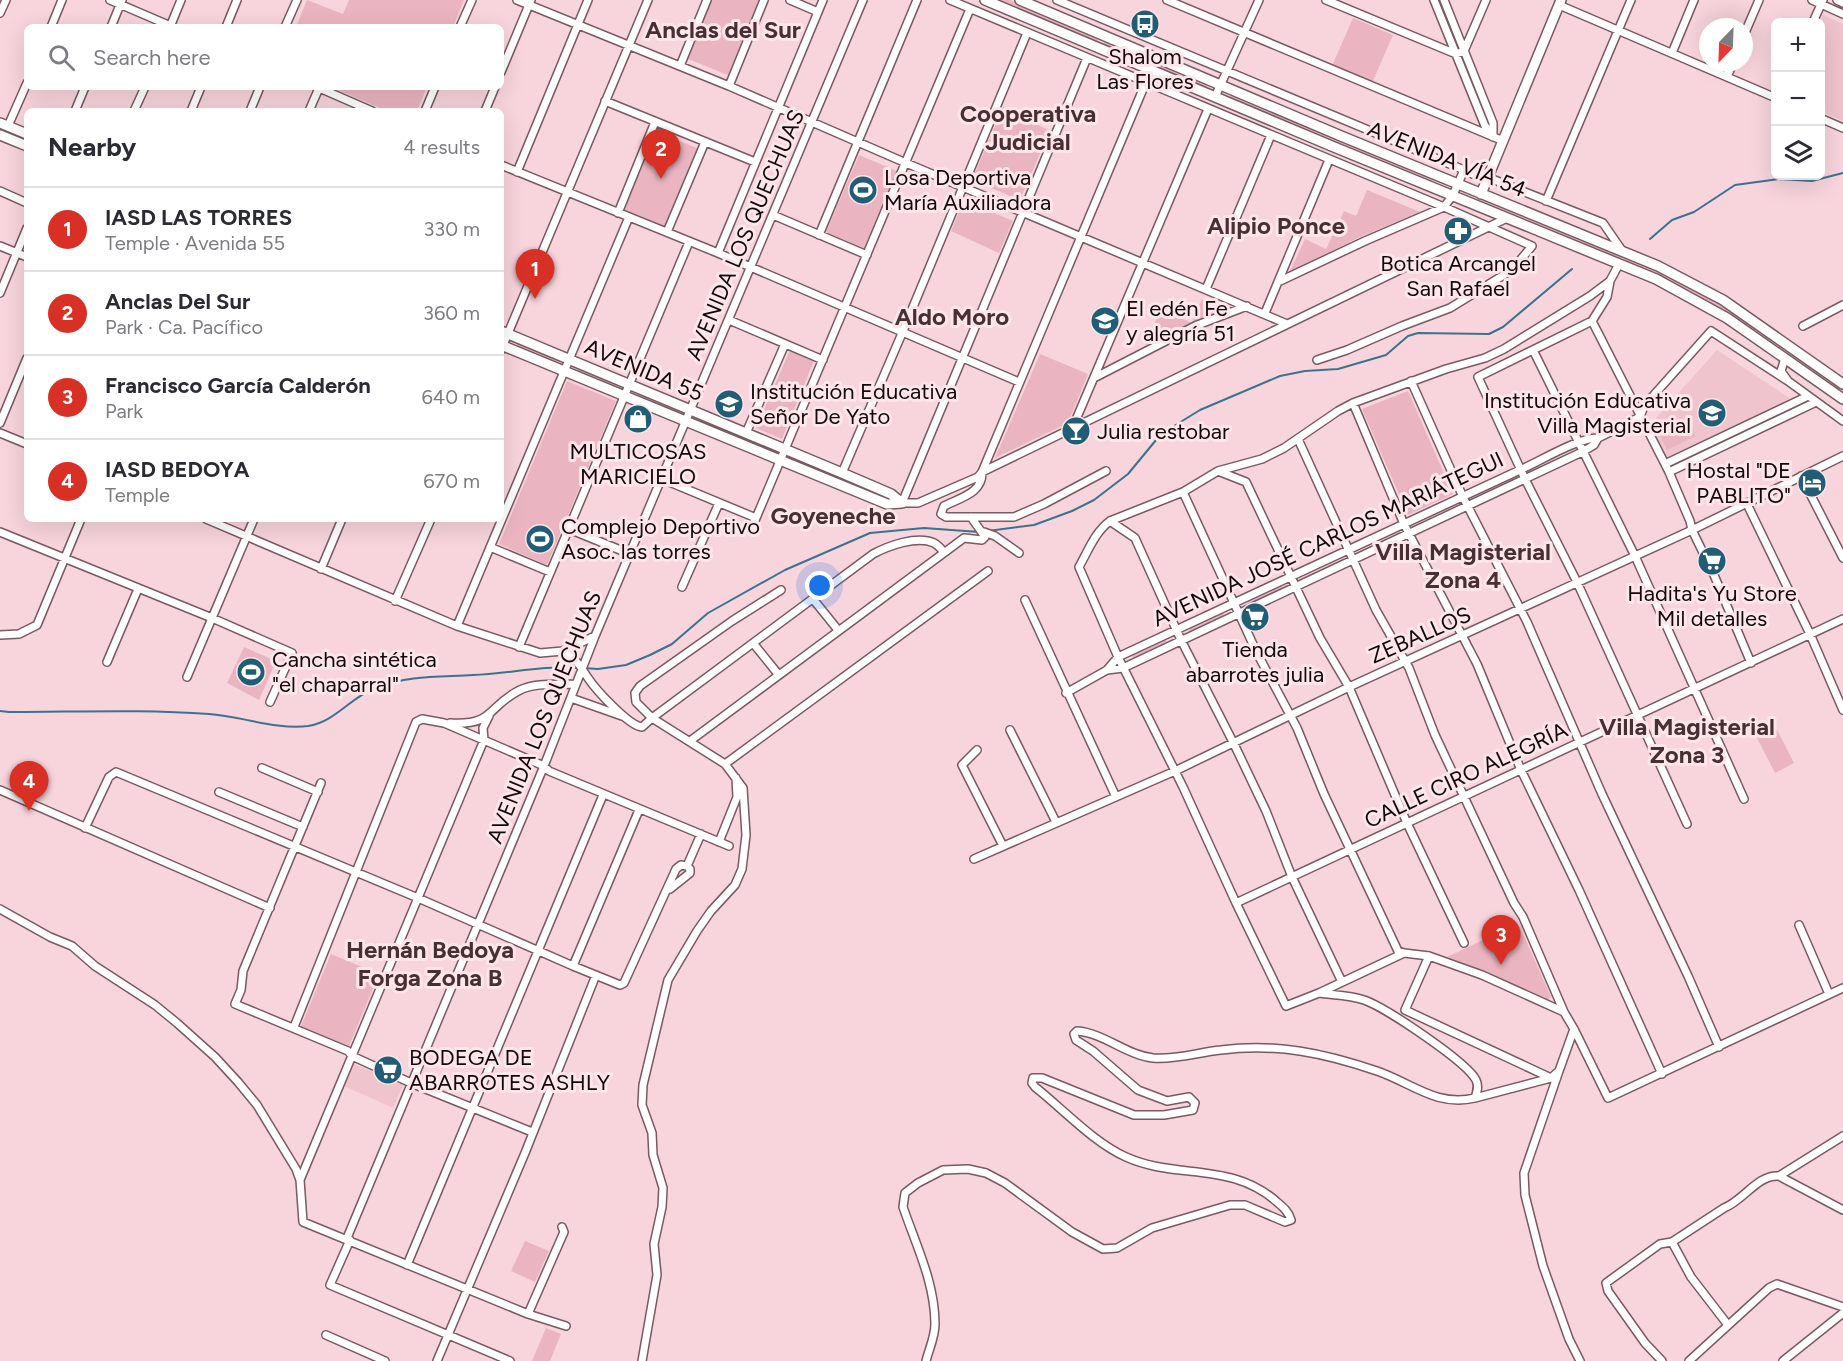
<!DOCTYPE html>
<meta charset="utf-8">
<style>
:root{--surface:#fff;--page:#f7f7f7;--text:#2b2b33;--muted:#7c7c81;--line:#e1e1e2;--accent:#d93025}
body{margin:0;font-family:Figtree,sans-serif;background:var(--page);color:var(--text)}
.controls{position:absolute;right:18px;top:18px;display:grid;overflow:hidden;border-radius:9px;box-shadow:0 6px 24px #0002}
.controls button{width:54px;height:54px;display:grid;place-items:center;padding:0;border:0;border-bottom:2px solid var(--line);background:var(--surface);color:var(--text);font:30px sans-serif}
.compass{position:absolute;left:1699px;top:18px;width:54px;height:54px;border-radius:50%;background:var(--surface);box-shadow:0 6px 24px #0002;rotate:203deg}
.you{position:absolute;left:820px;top:586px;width:21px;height:21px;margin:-15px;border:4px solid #fff;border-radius:50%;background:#1a73e8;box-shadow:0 0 0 9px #1a73e833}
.badge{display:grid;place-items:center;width:39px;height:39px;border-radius:50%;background:var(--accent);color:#fff;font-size:20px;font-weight:700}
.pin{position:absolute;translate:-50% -50px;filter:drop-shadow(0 2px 3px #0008)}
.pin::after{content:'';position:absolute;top:32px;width:21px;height:18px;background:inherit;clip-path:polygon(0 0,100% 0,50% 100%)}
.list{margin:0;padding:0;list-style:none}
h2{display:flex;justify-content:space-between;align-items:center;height:78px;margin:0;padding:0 24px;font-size:26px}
h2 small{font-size:20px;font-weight:400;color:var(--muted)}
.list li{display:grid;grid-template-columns:39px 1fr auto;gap:18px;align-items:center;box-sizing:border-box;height:84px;padding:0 24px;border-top:2px solid var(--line)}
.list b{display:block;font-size:22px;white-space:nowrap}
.list p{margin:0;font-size:20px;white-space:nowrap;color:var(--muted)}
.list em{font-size:20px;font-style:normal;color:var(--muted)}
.icon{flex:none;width:33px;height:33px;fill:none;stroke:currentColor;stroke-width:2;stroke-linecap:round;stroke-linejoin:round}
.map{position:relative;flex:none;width:1843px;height:1361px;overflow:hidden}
.search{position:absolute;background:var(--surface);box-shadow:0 6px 24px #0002;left:24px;top:24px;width:480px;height:66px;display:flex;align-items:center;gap:15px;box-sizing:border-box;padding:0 21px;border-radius:9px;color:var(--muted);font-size:22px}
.panel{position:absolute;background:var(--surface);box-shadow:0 6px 24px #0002;left:24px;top:108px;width:480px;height:414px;border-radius:9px}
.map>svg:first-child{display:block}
.built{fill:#f0c4cd}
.green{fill:#eab5c1}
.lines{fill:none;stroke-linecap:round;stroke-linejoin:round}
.stream{stroke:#39748e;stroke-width:2}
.street-casing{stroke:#785a61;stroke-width:10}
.secondary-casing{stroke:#785a61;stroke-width:12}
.street{stroke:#fff;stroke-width:7}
.secondary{stroke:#fff;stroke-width:9}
.labels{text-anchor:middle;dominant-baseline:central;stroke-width:6;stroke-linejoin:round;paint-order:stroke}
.poi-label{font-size:22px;fill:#14080b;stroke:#fce6ea;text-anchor:start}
.street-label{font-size:22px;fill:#14080b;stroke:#fce6ea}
.neighbourhood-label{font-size:24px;font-weight:bold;fill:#492e34;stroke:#fce6ea}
</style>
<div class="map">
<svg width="1843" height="1361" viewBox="0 0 1843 1361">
<rect width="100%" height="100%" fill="#f8d4dc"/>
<!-- built -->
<path class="built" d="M1823,15L1843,24V121L1821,111L1820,22Z
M1717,350L1791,399L1666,459L1649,426Z
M354,1064L403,1085L393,1108L344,1086Z"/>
<!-- green -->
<path class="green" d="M307,0L343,14L349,0H464L453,27H296Z
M712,0H760L728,75L688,59Z
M995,0H1010L1099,37L1096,43Z
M1353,18L1393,35L1372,83L1332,66Z
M1105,40L1208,84L1206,89L1103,45Z
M331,87H427L417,111H387Z
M1232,93L1434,178L1431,183L1229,99Z
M1003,107L1050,131L1020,200L972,180Z
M657,132L697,148L664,227L624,210Z
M859,155L897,171L864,248L826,232Z
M1367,190L1420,212L1362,236L1290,271L1305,239L1326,249L1344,211L1356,216Z
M1479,197L1622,256L1620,260L1477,201Z
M964,200L1013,221L999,253L951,231Z
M1625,257C1672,277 1715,300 1757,328L1754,332L1694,294L1623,262Z
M1202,299L1229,311L1192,323L1145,345L1161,309L1192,323Z
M1762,332L1843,389V394L1760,336Z
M518,342L558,359L557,363L516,347Z
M790,350L814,361L782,439L756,428Z
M1040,354L1088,374L1068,423L995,458Z
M579,367L618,383L616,388L577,372Z
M567,381L616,401L547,565L499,544Z
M1408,391L1453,494L1408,515L1362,409Z
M639,392L678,409L676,413L637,397Z
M702,419L774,449L772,453L700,423Z
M1688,421L1696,436L1667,450L1660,436Z
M795,457L884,495L882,499L793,462Z
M1281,586L1282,589L1249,605L1247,601Z
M1223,613L1224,616L1191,632L1189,629Z
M1166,640L1167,643L1134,659L1132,655Z
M244,647L276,661L259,700L227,683Z
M1774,724L1794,763L1775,773L1755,734Z
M1513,926L1520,927L1551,997L1548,1000L1447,957Z
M331,954L379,974L349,1046L301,1026Z
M525,1241L549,1251L535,1282L511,1271Z
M546,1328L561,1334L550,1361H532Z"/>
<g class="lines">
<!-- stream -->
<path class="stream" d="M1650,239L1672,220L1694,212L1735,185L1779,179L1812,181L1843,173
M988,531L1034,525L1072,511L1094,500L1128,474L1161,434L1200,410L1280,376L1305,371L1338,369L1386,355L1408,336L1418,333L1489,334L1503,327L1572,269
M583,668L598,669L626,665L650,655L672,644L708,613L785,570L870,533L924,528L979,532
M0,711L9,712C75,712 143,709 209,714C241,716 275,730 308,726C335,722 351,697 375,688C409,675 437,677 473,675C508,674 542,665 577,668"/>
<!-- street casing -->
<g class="street-casing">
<path id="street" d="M110,0L173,27
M517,0L729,86L906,163L1287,324
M790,0L818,12
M950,0L1444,207L1532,246L1512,270L1450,308L1402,326L1347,350L1317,360
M1057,0L1464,170L1477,176L1487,177L1603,223L1623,252
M1167,0L1501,140
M1326,0L1456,54L1464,51L1486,0
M1434,0L1485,126L1492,135
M1444,0L1493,123V137
M1812,0L1843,14
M1837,0L1843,3
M1559,5L1776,98
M0,13L6,0
M1813,22L1823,0
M51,27L62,0
M111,27L122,0
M170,27L181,0
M226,27L237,0
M285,27L297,0
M460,27L472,0
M1744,35L1759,0
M1672,53L1694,0
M1087,58L902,503H918L978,477L982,472L1507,218
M680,66L707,0
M501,72L531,0
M1727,77L1733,63
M729,86L764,0
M317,87L372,111
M1215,97L1259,0
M605,101L755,162
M75,111L85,87
M134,111L145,87
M191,111L201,87
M250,111L260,87
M309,111L319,88
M425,111L435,87
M485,111L495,87
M1820,118L1843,128
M8,126L27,83
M501,165L718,253L1019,382
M517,172L588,0
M0,191L27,203
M1546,201L1631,0
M618,213L655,122
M773,215L867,255
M667,232L705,142
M819,235L917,0
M0,246L27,257
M718,253L823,0
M1610,281L1607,297L1592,321L1478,377L1525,479L1577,582L1687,824
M1278,282L1365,241L1444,207L1453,195L1464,170
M1206,289L1271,135
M0,293L27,228
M1265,313L1329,160
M729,320L823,360
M1592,321L1669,472L1690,521L1692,530L1714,575L1751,663
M1803,326L1843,305
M501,350L648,0
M1533,350L1635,556L1744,799
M1785,358L1781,371L1788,381L1843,421
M1094,378L1195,326L1247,306
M1411,381L1463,497L1527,622L1602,794L1688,976L1719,1047
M1353,403L1404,524L1477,664L1521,770L1579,890L1662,1074
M0,423L27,358
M1072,429L1208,109
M0,433L27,444
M746,433L785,344
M1298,439L1376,610L1409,668L1435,735L1514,903L1523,917L1564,1012L1574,1029L1608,1098L1843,988
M1665,464L1808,396
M1106,471L1044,504L1014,517H946L941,514L944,506C960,498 983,493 982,472L1146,82
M1218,471L1246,482L1320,638L1349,687L1407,823L1464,943
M1669,472L1816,402
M842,473L903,331L1027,33
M1801,476L1843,558
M662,479L756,518
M1183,492L1257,653L1297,728L1324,794L1398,951L1404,953
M1747,504L1810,634L1843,710
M206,519L457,626L540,653L563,651C576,658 580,666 588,678C596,690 629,726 642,727L652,718L873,554C888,546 917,535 934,543C938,545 941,549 944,552
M1110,521L1135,538L1181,640L1234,744L1266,811L1292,877L1342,982
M569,529L630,554
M751,530L970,9
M0,532L212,618L292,653L270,702
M984,532L995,536L1019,553
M490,547L550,572
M321,569L342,519
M682,587L719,503
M813,599L838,630
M1025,600L1116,797
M395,601L431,519
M457,626L629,217
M0,635L19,634L37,625L81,519
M753,643L778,674
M519,647L689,242
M563,651L595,636
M107,662L138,589
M1107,670L1123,668L1582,452L1594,445L1598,438
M187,677L254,519
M1066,693L1107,670L1118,657L1522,469C1540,461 1580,437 1598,438L1640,417L1644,406L1711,331L1788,381
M571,698L622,716
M450,723C495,726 487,706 520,690C536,682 559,685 576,684
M1010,730L1056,822
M690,741L964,538L982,540L985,537L971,517
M977,750L962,765L1003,846
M725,764L988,571
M262,768L318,792
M321,783L243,971L241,990L235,1004L348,1051L352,1056L411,1083L532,1132
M0,790L270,908
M219,792L303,827
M85,828L109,777L116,772L418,898L573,966L620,985L624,983L676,869L681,865L687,866
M719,842L737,797L736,778
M974,859L1175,771L1349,687L1692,530L1843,456
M670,889L690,873V869L687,866L701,834
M1236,903L1843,619
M0,909L50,937L72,946L95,966L155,1005L177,1023L215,1057L238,1082L257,1105L296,1169L300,1180L303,1222L528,1314L566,1326
M1799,925L1829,994
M1429,956L1405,1010L1551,1078
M573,966L639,810
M1564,1012L1482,975L1429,956L1404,953L1319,993L1286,1006L1236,903L1183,787L1118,657L1079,567C1088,551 1095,532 1110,521L1183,492L1218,471L1262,459L1284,448L1338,411L1353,403L1446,369L1485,358L1504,349L1590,296L1610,281L1619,264
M294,1027L416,722L422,719L444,723L544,766L549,771L729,846
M1559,1071L1524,1173L1525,1195L1543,1266L1569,1339L1580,1361
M1475,1098L1551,1078L1559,1071L1574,1029
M1779,1176L1843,1210
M300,1180L484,740L483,728L489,716
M347,1238L544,766L595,636L863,0
M350,1240L330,1285L510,1361
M1672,1242L1691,1277L1728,1325
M407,1265L603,795
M528,1314L564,1232L562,1227
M326,1335L385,1361
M437,1361L525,1153L596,975
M642,1361L657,1275L654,1244L662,1207L663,1188L653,1155L652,1133L642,1105L643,1085L668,980L697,931L711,911L735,885L742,869L746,835L743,788L725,764L652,718L636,702L635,693L640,686L732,621L781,590
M926,1361C929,1349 935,1337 935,1324C935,1283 916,1245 903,1207L905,1193L918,1183L943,1170L968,1169L986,1173L1005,1183L1072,1232L1103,1249L1117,1248L1152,1228L1230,1205H1245L1285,1222L1291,1220C1289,1212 1283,1207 1277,1202C1231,1161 1177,1180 1126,1157C1093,1142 1063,1109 1035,1087L1032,1083L1033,1078H1042L1134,1115H1164L1193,1110L1195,1103L1189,1097L1167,1101L1138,1090L1093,1051L1076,1040L1074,1034L1077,1031C1104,1033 1126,1055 1153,1058C1176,1060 1199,1052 1221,1050C1277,1043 1324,1053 1377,1071C1412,1083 1436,1107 1475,1098C1477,1092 1479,1086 1476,1080C1467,1062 1385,1007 1364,1000C1350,995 1333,995 1319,993
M1662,1361L1645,1343L1608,1291L1606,1283L1660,1244L1672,1242L1724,1208C1743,1201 1758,1174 1779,1176L1843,1136
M1689,1361L1769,1288L1777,1284L1843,1307
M1783,1361L1843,1313"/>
</g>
<!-- secondary casing -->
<g class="secondary-casing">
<path id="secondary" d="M985,0L1334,147L1656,279L1727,318L1843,399
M1020,0L1341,136L1658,266L1723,300L1843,384
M0,123L27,134
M0,135L27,146
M1481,194L1561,0
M501,331L842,473L891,494L902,503
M501,345L887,504L902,503"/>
</g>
<!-- street -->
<use href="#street" class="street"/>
<!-- secondary -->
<use href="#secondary" class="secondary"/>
</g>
<!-- icons -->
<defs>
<g id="bus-disc" transform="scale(1.5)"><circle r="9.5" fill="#215e75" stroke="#fce6ea"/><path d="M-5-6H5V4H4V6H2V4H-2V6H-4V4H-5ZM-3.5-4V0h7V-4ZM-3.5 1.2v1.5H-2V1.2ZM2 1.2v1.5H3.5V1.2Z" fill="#fff"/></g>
<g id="stadium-disc" transform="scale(1.5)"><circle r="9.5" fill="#215e75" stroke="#fce6ea"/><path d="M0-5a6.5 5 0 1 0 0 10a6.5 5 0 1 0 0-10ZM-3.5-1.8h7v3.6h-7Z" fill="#fff"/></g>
<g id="pharmacy-disc" transform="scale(1.5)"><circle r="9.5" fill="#215e75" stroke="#fce6ea"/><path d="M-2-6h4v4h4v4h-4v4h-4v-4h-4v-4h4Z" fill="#fff"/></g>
<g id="school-disc" transform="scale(1.5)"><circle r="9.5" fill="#215e75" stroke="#fce6ea"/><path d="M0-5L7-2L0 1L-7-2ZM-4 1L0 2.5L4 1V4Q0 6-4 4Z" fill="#fff"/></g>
<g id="shop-disc" transform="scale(1.5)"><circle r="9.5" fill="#215e75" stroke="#fce6ea"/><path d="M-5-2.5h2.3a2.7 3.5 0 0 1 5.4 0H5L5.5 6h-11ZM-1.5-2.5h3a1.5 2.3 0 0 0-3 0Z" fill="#fff"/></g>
<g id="bar-disc" transform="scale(1.5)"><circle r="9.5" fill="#215e75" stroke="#fce6ea"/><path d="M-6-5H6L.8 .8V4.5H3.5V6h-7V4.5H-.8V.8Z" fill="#fff"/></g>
<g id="hotel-disc" transform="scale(1.5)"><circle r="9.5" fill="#215e75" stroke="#fce6ea"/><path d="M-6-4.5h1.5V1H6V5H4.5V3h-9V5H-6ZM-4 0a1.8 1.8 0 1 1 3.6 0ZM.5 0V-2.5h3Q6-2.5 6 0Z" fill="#fff"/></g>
<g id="supermarket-disc" transform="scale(1.5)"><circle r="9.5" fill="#215e75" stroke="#fce6ea"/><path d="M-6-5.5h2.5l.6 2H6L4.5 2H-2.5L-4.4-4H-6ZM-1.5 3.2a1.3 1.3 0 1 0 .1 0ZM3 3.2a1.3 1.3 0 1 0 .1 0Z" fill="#fff"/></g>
</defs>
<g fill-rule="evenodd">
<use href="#bus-disc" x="1145" y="24"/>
<use href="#stadium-disc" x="863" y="190"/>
<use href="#pharmacy-disc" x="1458" y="231"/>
<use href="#school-disc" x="1105" y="321"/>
<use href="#school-disc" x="729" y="404"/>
<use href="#school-disc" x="1712" y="413"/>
<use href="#shop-disc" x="638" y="419"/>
<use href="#bar-disc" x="1076" y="431"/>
<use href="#hotel-disc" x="1812" y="483"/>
<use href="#stadium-disc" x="540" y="539"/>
<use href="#supermarket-disc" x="1712" y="561"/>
<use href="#supermarket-disc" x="1255" y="617"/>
<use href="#stadium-disc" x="251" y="672"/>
<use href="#supermarket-disc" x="388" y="1070"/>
</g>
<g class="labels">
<!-- poi labels -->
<g class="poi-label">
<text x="1145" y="56" text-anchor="middle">Shalom<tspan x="1145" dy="25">Las Flores</tspan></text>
<text x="884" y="177">Losa Deportiva<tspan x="884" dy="25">María Auxiliadora</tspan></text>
<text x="1458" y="263" text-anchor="middle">Botica Arcangel<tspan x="1458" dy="25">San Rafael</tspan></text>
<text x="1126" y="308">El edén Fe<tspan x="1126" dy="25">y alegría 51</tspan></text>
<text x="750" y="391">Institución Educativa<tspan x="750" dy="25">Señor De Yato</tspan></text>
<text x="1691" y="400" text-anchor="end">Institución Educativa<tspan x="1691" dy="25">Villa Magisterial</tspan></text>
<text x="1097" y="431">Julia restobar</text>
<text x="638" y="451" text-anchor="middle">MULTICOSAS<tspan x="638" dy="25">MARICIELO</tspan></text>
<text x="1791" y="470" text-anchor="end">Hostal "DE<tspan x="1791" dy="25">PABLITO"</tspan></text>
<text x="561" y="526">Complejo Deportivo<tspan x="561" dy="25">Asoc. las torres</tspan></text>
<text x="1712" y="593" text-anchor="middle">Hadita's Yu Store<tspan x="1712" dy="25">Mil detalles</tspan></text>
<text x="1255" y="649" text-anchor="middle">Tienda<tspan x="1255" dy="25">abarrotes julia</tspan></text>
<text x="272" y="659">Cancha sintética<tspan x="272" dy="25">"el chaparral"</tspan></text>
<text x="409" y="1057">BODEGA DE<tspan x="409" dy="25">ABARROTES ASHLY</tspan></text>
</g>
<!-- street labels -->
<g class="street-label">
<text transform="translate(1447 159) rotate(22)">AVENIDA VÍA 54</text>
<text transform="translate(745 235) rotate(-67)">AVENIDA LOS QUECHUAS</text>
<text transform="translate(644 370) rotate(23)">AVENIDA 55</text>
<text transform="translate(1328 539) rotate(-25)">AVENIDA JOSÉ CARLOS MARIÁTEGUI</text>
<text transform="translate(1420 635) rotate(-24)">ZEBALLOS</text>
<text transform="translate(544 717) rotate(-68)">AVENIDA LOS QUECHUAS</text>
<text transform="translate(1466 775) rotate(-25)">CALLE CIRO ALEGRÍA</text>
</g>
<!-- neighbourhood labels -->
<g class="neighbourhood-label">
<text x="723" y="29">Anclas del Sur</text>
<text x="1028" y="113">Cooperativa<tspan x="1028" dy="28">Judicial</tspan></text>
<text x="1276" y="225">Alipio Ponce</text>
<text x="952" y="316">Aldo Moro</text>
<text x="833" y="515">Goyeneche</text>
<text x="1463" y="551">Villa Magisterial<tspan x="1463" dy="28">Zona 4</tspan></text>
<text x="1687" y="726">Villa Magisterial<tspan x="1687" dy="28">Zona 3</tspan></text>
<text x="430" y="949">Hernán Bedoya<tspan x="430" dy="28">Forga Zona B</tspan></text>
</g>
</g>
</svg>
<div class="controls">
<button>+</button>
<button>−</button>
<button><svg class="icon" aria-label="layers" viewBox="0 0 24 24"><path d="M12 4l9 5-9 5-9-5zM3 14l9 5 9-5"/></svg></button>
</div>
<svg class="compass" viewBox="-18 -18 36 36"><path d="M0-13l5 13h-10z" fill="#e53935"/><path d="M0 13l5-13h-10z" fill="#7c7c81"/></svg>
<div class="you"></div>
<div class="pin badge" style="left:535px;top:299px">1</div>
<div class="pin badge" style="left:661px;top:179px">2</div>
<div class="pin badge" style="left:1501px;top:965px">3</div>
<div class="pin badge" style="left:29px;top:811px">4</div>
<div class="search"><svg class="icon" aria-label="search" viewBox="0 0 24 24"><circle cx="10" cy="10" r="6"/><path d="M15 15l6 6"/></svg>Search here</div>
<section class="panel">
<h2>Nearby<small>4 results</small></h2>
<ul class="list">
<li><span class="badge">1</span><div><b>IASD LAS TORRES</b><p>Temple · Avenida 55</p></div><em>330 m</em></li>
<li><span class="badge">2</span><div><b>Anclas Del Sur</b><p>Park · Ca. Pacífico</p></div><em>360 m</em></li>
<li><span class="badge">3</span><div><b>Francisco García Calderón</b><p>Park</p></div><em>640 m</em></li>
<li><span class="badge">4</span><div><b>IASD BEDOYA</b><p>Temple</p></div><em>670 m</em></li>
</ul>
</section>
</div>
